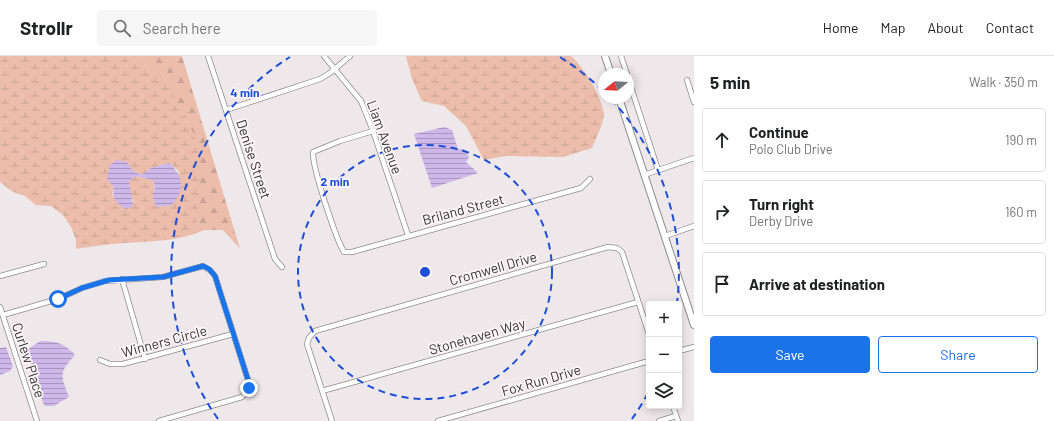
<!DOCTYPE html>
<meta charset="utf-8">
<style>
:root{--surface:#fff;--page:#f6f6f6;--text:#202124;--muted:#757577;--line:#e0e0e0;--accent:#1a73e8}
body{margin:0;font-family:Barlow,sans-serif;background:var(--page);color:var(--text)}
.controls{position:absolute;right:12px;bottom:12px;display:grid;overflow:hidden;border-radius:4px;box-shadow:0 2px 10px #0003}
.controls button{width:36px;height:36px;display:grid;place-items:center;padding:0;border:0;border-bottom:1px solid var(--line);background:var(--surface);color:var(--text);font:20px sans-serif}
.compass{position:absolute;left:598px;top:12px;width:36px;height:36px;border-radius:50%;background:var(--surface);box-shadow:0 2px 10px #0003;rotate:252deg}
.stop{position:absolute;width:12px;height:12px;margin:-9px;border:3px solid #1a73e8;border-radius:50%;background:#fff}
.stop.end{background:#1a73e8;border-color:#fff;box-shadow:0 1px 4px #0008}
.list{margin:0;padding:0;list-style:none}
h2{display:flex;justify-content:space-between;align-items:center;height:52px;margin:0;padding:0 16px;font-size:17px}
h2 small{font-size:13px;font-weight:400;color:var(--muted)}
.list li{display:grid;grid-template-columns:26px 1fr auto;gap:12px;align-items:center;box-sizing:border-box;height:64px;margin:0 8px 8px;padding:0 8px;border:1px solid var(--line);border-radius:4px}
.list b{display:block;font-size:15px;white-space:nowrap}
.list p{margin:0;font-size:13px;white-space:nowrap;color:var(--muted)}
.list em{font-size:13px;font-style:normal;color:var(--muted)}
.actions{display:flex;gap:8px;padding:12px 16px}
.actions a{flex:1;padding:9px 0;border:1px solid var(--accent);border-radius:4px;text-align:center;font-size:14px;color:var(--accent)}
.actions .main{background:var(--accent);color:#fff}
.icon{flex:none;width:22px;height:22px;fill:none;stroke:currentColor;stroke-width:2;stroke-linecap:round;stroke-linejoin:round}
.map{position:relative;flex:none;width:694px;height:365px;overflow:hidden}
header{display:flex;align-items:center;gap:24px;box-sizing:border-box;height:56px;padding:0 20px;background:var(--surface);border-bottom:1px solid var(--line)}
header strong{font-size:19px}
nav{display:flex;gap:22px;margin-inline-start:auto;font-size:14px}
.search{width:280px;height:36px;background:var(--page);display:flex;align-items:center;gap:10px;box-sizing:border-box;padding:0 14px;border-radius:4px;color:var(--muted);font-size:15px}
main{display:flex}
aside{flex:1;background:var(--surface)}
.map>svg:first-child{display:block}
.forest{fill:url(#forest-firs)}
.wetland{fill:url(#wetland-marsh);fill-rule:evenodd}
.water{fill:url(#water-rules)}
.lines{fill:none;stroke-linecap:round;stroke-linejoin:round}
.street-casing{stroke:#908a8c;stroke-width:6}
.secondary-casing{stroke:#908a8c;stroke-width:8}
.street{stroke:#fff;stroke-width:4.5}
.secondary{stroke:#fff;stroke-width:6}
.route{stroke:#1a73e8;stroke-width:5}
.ring{fill:none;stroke:#1d4ed8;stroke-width:2;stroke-dasharray:7 5}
.labels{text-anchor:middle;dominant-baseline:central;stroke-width:3.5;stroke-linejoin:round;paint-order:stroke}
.street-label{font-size:14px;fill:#373536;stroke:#fdf6f8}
.centre{fill:#1d4ed8;stroke:#fdf6f8;stroke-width:2}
.ring-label{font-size:12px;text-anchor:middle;font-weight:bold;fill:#1d4ed8;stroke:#fdf6f8;stroke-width:3.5;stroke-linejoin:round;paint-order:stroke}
</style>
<header>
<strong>Strollr</strong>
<div class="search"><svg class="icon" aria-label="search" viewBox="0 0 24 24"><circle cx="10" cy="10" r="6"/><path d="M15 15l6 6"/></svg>Search here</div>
<nav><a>Home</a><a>Map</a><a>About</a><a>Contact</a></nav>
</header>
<main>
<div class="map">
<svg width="694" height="365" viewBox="0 0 694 365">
<defs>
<pattern id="forest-firs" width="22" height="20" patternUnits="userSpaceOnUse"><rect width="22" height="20" fill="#ebbdaa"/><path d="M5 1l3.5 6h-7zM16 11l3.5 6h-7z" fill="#caa393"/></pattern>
<pattern id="wetland-marsh" width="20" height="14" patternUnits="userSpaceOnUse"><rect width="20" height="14" fill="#ebbdaa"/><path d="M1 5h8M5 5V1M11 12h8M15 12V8" fill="none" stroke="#caa393"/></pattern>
<pattern id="water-rules" width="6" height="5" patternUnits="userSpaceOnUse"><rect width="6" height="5" fill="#ceb7e9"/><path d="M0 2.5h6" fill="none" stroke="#a896be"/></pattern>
</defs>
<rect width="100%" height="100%" fill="#efe8eb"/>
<!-- forest -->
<path class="forest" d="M137,0H182L240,193L223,174H205L194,178L195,159L148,12Z"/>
<!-- wetland -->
<path class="wetland" d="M0,0H137L170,31L194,78L202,112L194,178C167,187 141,185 113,188C101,189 88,191 76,193V184L71,171L63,159L51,150L36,149L25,140L13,136L0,126ZM127,106L132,114L143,119L151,112L169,107L179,115L172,149L156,151C152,140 156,134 153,124L135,120L129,125V137L134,146L112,139L114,131Z
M406,0H571C584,11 601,40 604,57C605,64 595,85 592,92L563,101L505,100L484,104L466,70L444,50L422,45L412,23Z"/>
<!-- water -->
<path class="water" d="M444,71L452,74L458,93H464L469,101L466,106L478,117L432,132L414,78Z
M117,104L127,106L132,114L142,119L151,112L169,107C184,120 185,134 172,149L156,151L153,141L155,131L153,124L135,120L129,125L133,150L126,153C115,147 112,142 114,131L107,123L110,109Z
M40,285C56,285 64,287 75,299C58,317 61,320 69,341L54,350H45L43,347L27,294Z
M6,291L13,310L10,315L0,319V292Z"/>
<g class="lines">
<!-- street casing -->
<g class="street-casing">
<path id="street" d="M208,0L275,203L282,211
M324,0L361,45L373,75L408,179
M621,0L627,18
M628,22L658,114
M687,24L694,46
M226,54L320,23L330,17L350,0
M373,75L340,85L313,96C312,111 336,183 344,196H352L581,132L590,123
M644,119L694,102
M665,180L694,170
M0,220L44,208
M122,223L145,303
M0,251L37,365
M3,259L58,243L82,232L105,225L163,221L203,210L211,215L215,220L249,327L248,335L242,341L159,365
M679,295L694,291
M100,304L110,308H123L233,278
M322,335L638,246
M673,350L678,365
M332,365L307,288L309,282L315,275L608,191L617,192L622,196L649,278
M438,365L649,305
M659,365L676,360"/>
</g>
<!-- secondary casing -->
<g class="secondary-casing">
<path id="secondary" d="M605,0L611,18
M619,42L694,269"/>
</g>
<!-- street -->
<use href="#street" class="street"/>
<!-- secondary -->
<use href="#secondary" class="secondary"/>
</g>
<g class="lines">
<!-- route -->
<path class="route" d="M58,243L82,232L109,224L163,221L203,210L209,213L215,220L249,327V332"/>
</g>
<!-- distance rings -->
<g class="ring">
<circle cx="425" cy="216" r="127"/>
<path d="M648 337A254 254 0 0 1 632 363M218 363A254 254 0 0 1 290 1M560 1A254 254 0 0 1 603 35M611 43A254 254 0 0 1 677 247"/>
</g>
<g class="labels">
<!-- street labels -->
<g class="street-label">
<text transform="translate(385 81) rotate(70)">Liam Avenue</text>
<text transform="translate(254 103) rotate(72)">Denise Street</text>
<text transform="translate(463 153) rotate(-15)">Briland Street</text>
<text transform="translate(493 212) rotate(-16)">Cromwell Drive</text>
<text transform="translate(477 280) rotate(-16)">Stonehaven Way</text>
<text transform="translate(164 285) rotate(-15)">Winners Circle</text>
<text transform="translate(29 304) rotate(72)">Curlew Place</text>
<text transform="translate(541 324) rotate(-16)">Fox Run Drive</text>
</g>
</g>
<circle cx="425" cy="216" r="6" class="centre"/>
<g class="ring-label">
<text x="245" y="41">4 min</text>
<text x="335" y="130">2 min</text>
</g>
</svg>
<div class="controls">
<button>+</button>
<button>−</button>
<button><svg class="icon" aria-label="layers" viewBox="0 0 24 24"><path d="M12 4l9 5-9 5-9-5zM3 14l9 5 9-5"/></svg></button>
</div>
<svg class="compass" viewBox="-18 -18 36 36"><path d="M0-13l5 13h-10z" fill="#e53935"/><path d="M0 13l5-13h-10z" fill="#757577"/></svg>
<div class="stop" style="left:58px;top:243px"></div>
<div class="stop end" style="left:249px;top:332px"></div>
</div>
<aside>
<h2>5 min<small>Walk · 350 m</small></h2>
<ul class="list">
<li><svg class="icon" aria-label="ahead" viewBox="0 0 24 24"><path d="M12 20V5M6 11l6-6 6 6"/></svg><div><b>Continue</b><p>Polo Club Drive</p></div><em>190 m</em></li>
<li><svg class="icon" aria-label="right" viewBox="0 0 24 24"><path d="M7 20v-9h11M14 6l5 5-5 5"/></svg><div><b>Turn right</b><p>Derby Drive</p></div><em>160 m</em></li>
<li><svg class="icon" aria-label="arrive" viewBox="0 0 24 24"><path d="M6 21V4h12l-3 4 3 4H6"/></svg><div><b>Arrive at destination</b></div></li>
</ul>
<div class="actions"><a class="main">Save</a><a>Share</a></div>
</aside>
</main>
